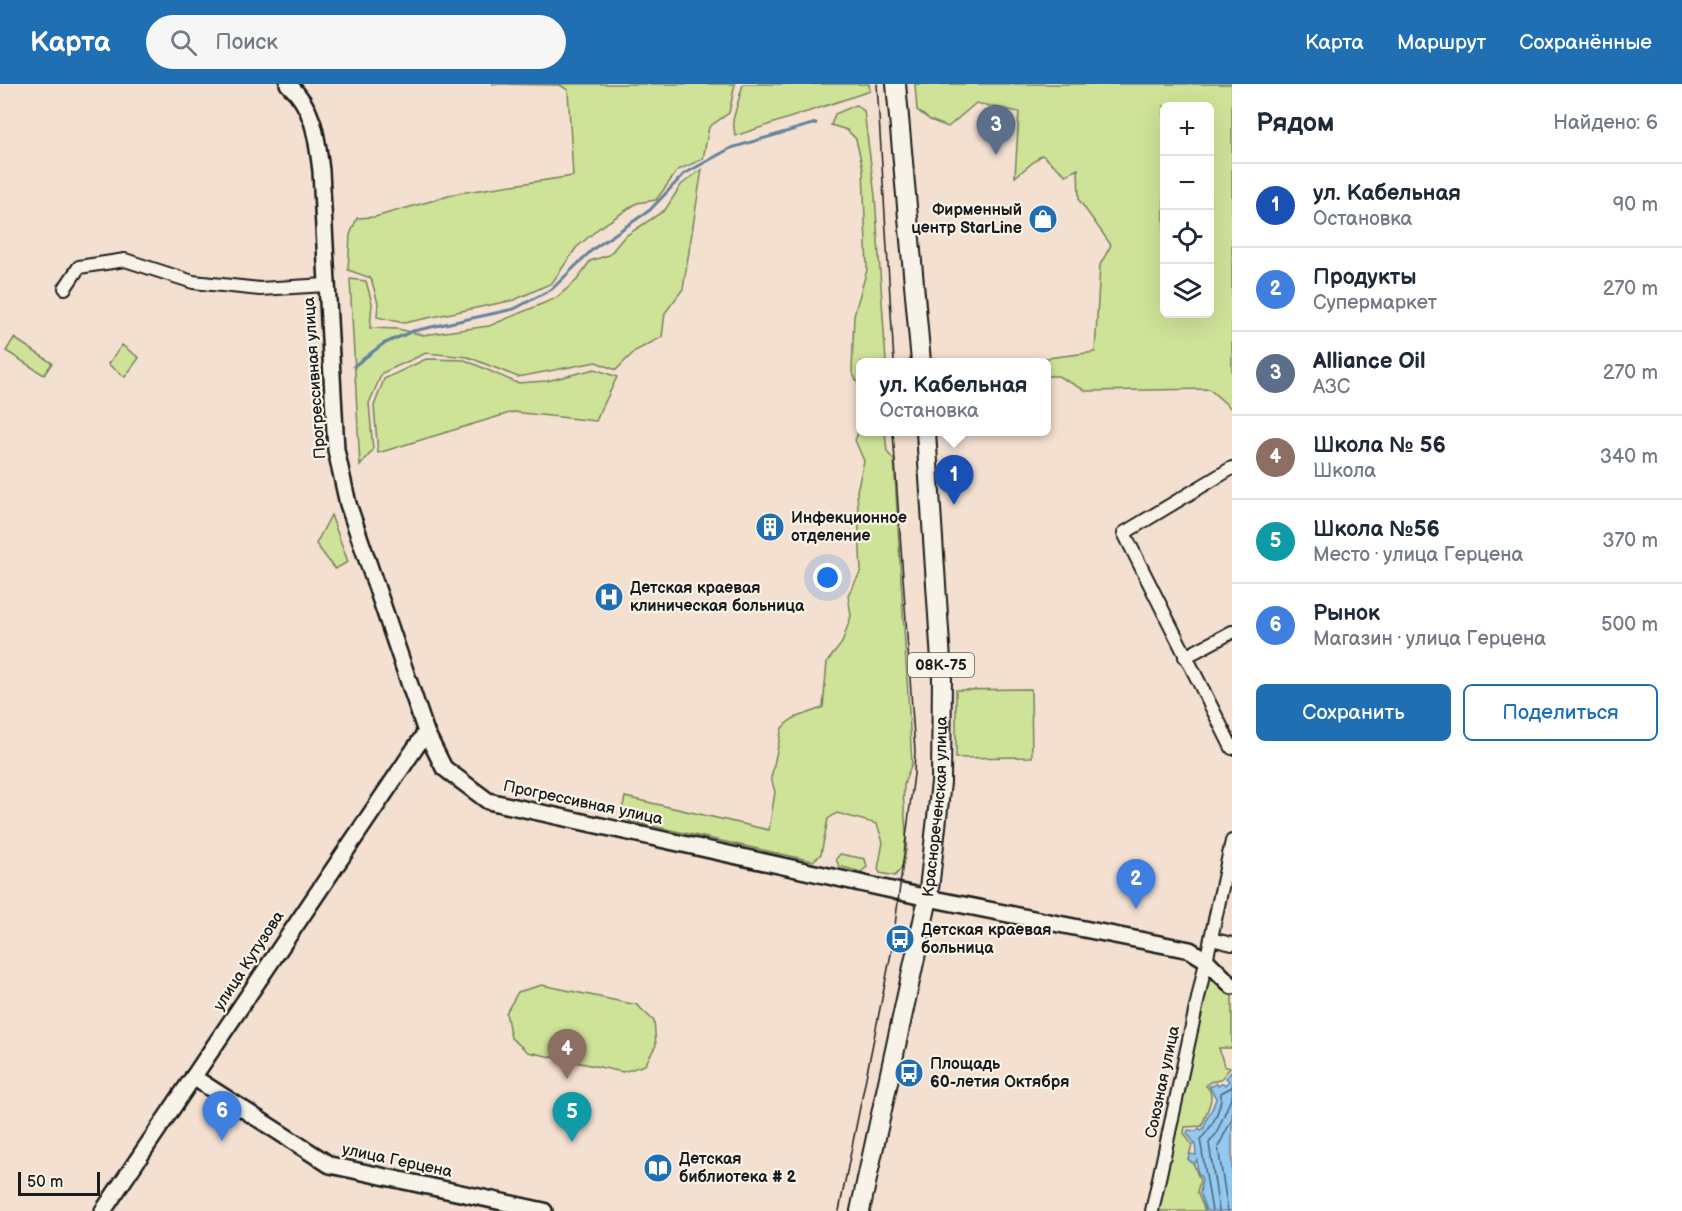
<!DOCTYPE html>
<html lang="ru">
<meta charset="utf-8">
<style>
:root{--surface:#fff;--page:#f6f6f7;--text:#1f2937;--muted:#747a83;--line:#e0e1e3;--accent:#1f6fb2}
body{margin:0;font-family:"Balsamiq Sans",sans-serif;background:var(--page);color:var(--text)}
.controls{position:absolute;right:18px;top:18px;display:grid;overflow:hidden;border-radius:9px;box-shadow:0 6px 24px #0002}
.controls button{width:54px;height:54px;display:grid;place-items:center;padding:0;border:0;border-bottom:2px solid var(--line);background:var(--surface);color:var(--text);font:30px sans-serif}
.scale{position:absolute;left:18px;bottom:15px;width:82px;box-sizing:border-box;padding-left:6px;border:3px solid #1c1c1c;border-top:0;font-size:16px;line-height:21px;white-space:nowrap;color:#1c1c1c;-webkit-text-stroke:4px #f7f3e8;paint-order:stroke}
.you{position:absolute;left:828px;top:494px;width:21px;height:21px;margin:-15px;border:4px solid #fff;border-radius:50%;background:#1a73e8;box-shadow:0 0 0 9px #1a73e833}
.badge{display:grid;place-items:center;width:39px;height:39px;border-radius:50%;background:var(--accent);color:#fff;font-size:20px;font-weight:700}
.pin{position:absolute;translate:-50% -50px;filter:drop-shadow(0 2px 3px #0008)}
.pin::after{content:'';position:absolute;top:32px;width:21px;height:18px;background:inherit;clip-path:polygon(0 0,100% 0,50% 100%)}
.popup{position:absolute;left:856px;top:274px;width:195px;height:78px;box-sizing:border-box;display:grid;place-content:center;border-radius:9px;background:var(--surface);filter:drop-shadow(0 2px 4px #0005);font-size:20px;white-space:nowrap;color:var(--muted)}
.popup b{font-size:22px;color:var(--text)}
.popup::after{content:'';position:absolute;left:50%;top:100%;margin-left:-12px;border:12px solid transparent;border-top-color:var(--surface)}
.list{margin:0;padding:0;list-style:none}
h2{display:flex;justify-content:space-between;align-items:center;height:78px;margin:0;padding:0 24px;font-size:26px}
h2 small{font-size:20px;font-weight:400;color:var(--muted)}
.list li{display:grid;grid-template-columns:39px 1fr auto;gap:18px;align-items:center;box-sizing:border-box;height:84px;padding:0 24px;border-top:2px solid var(--line)}
.list b{display:block;font-size:22px;white-space:nowrap}
.list p{margin:0;font-size:20px;white-space:nowrap;color:var(--muted)}
.list em{font-size:20px;font-style:normal;color:var(--muted)}
.actions{display:flex;gap:12px;padding:18px 24px}
.actions a{flex:1;padding:14px 0;border:2px solid var(--accent);border-radius:9px;text-align:center;font-size:21px;color:var(--accent)}
.actions .main{background:var(--accent);color:#fff}
.icon{flex:none;width:33px;height:33px;fill:none;stroke:currentColor;stroke-width:2;stroke-linecap:round;stroke-linejoin:round}
.map{position:relative;flex:none;width:1232px;height:1127px;overflow:hidden}
header{display:flex;align-items:center;gap:36px;box-sizing:border-box;height:84px;padding:0 30px;background:var(--accent);color:#fff}
header strong{font-size:28px}
nav{display:flex;gap:33px;margin-inline-start:auto;font-size:21px}
.search{width:420px;height:54px;background:var(--page);display:flex;align-items:center;gap:15px;box-sizing:border-box;padding:0 21px;border-radius:33px;color:var(--muted);font-size:22px}
main{display:flex}
aside{flex:1;background:var(--surface)}
.map>svg:first-child{display:block}
.green{fill:#cee398;stroke:#75805a;stroke-width:1.5;fill-rule:evenodd}
.water{fill:#93c8f1;stroke:#63839c;stroke-width:1.5}
.lines{fill:none;stroke-linecap:round;stroke-linejoin:round}
.shore{stroke:#4c6171;stroke-width:1.5}
.stream{stroke:#63839c;stroke-width:3}
.minor-casing{stroke:#1c1c1c;stroke-width:16}
.tertiary-casing{stroke:#1c1c1c;stroke-width:20}
.primary-casing{stroke:#1c1c1c;stroke-width:22}
.minor{stroke:#f7f3e8;stroke-width:12}
.tertiary{stroke:#f7f3e8;stroke-width:15}
.primary{stroke:#f7f3e8;stroke-width:18}
.tram{stroke:#1c1c1c;stroke-width:1.5}
.labels{text-anchor:middle;dominant-baseline:central;stroke-width:4.5;stroke-linejoin:round;paint-order:stroke}
.shield{fill:#f7f3e8;stroke:#5e5c59;stroke-width:1.5}
.shield-label{font-size:15px;font-weight:bold;fill:#1c1c1c}
.poi-label{font-size:16px;font-weight:bold;fill:#1c1c1c;stroke:#f7f3e8;text-anchor:start}
.street-label{font-size:16px;fill:#1c1c1c;stroke:#f7f3e8}
</style>
<header>
<strong>Карта</strong>
<div class="search"><svg class="icon" aria-label="search" viewBox="0 0 24 24"><circle cx="10" cy="10" r="6"/><path d="M15 15l6 6"/></svg>Поиск</div>
<nav><a>Карта</a><a>Маршрут</a><a>Сохранённые</a></nav>
</header>
<main>
<div class="map">
<svg width="1232" height="1127" viewBox="0 0 1232 1127">
<rect width="100%" height="100%" fill="#f3e0d1"/>
<filter id="ink" filterUnits="userSpaceOnUse"><feTurbulence type="fractalNoise" baseFrequency=".0167" numOctaves="2"/><feDisplacementMap in="SourceGraphic" scale="12" xChannelSelector="R" yChannelSelector="G"/><feConvolveMatrix kernelMatrix="1 2 1 2 8 2 1 2 1" color-interpolation-filters="sRGB"/></filter>
<g filter="url(#ink)">
<!-- green -->
<path class="green" d="M492,0H735L729,29L709,43L703,75L678,86L656,116L637,119L599,144L576,164L552,199L514,216L404,239L377,233L378,219L371,194L348,186L350,151L357,134L375,133L459,109L573,92L568,6L560,1Z
M743,0H869L870,7L735,52L733,36Z
M915,0H1232V325L1209,305L1086,307L1058,292H1047V278H1016L1095,268L1100,181L1111,161L1079,116L1078,85L1066,91L1042,71L1015,93L1019,28L976,19L948,43L930,36L917,26ZM1164,22H1210V230H1164Z
M856,21L864,27L875,112L886,278H861V305L852,288L854,231L867,186L863,85L856,55L847,46L831,41L835,30Z
M702,85L683,205L665,229L662,253L635,267L616,286L596,278L518,293L468,273L426,269L382,289L369,319L373,366L360,382L350,195L366,197L372,219L370,244L398,245L423,251L489,242L556,214L577,196L590,177L609,171L624,153L665,126L681,101Z
M14,254L52,279L44,291L6,267Z
M122,261L139,274L125,293L108,280Z
M426,275L465,276L517,299L547,297L595,285L617,293L596,337L513,328L378,369L374,322L384,295Z
M861,342V348H885L887,368L894,376L912,679C910,686 905,694 904,702C900,730 917,770 895,792L880,789L878,785L883,758L877,740L837,729L828,735L821,770L813,777L629,737L622,726L625,713L769,746L775,708L771,694L782,644C793,630 808,631 823,623L827,578L842,559L851,532L848,511L861,487L857,407L864,377L855,356Z
M331,431L348,478L335,485L316,460Z
M1031,605L1032,673L956,674V606Z
M840,770L865,775L867,783L861,788L839,782L836,775Z
M1209,894L1232,912V964H1219L1224,982L1230,984L1220,996L1210,998L1206,1002C1218,1012 1205,1029 1202,1042L1185,1043L1184,1049L1192,1061L1188,1075L1194,1081L1200,1097L1197,1108L1205,1127H1156Z
M542,901L637,921L654,937L656,961L645,981L623,988L528,968L511,954L506,929L518,908Z"/>
<!-- water -->
<path class="water" d="M1232,987V1127H1206L1200,1109L1202,1095L1197,1087V1076L1194,1080L1188,1075L1190,1070L1196,1071L1195,1060L1187,1049L1188,1046L1196,1047L1199,1044L1201,1046L1204,1044C1206,1031 1213,1028 1216,1014L1209,1002H1213L1216,999L1218,1002L1223,999L1225,1001L1229,997L1226,994Z"/>
<g class="lines">
<!-- shore -->
<path class="shore" d="M1212,1127L1200,1055C1211,1046 1222,1024 1221,1009L1232,1003
M1219,1127L1209,1059L1216,1050L1232,1012
M1228,1127L1218,1063L1232,1035"/>
<!-- stream -->
<path class="stream" d="M354,282L383,260L413,247L514,225L552,205L593,165L650,126L684,90L731,64L816,39"/>
<!-- minor casing -->
<g class="minor-casing">
<path id="minor" d="M65,204L79,183L125,176L193,198L260,205L326,201
M1232,384L1124,449L1232,664
M1185,573L1232,548
M1211,855L1232,860
M1152,1127L1232,757"/>
</g>
<!-- tertiary casing -->
<g class="tertiary-casing">
<path id="tertiary" d="M288,0C314,23 317,54 321,87L336,366L348,420L426,648L444,684L488,717L928,814L1190,866L1206,876L1232,902
M193,993L330,1081L544,1127
M103,1127L426,648"/>
</g>
<!-- primary casing -->
<g class="primary-casing">
<g id="primary">
<path d="M896,0L921,278"/>
<path id="s1" d="M860,1127L928,814L941,698L942,592L926,348"/>
</g>
</g>
<!-- minor -->
<use href="#minor" class="minor"/>
<!-- tertiary -->
<use href="#tertiary" class="tertiary"/>
<!-- primary -->
<use href="#primary" class="primary"/>
<!-- tram -->
<path class="tram" d="M877,0L894,278
M839,1127L892,865L914,690L915,667L893,348"/>
</g>
</g>
<!-- icons -->
<defs>
<g id="shop-disc" transform="scale(1.5)"><circle r="9.5" fill="#1f6fb2" stroke="#f7f3e8"/><path d="M-5-2.5h2.3a2.7 3.5 0 0 1 5.4 0H5L5.5 6h-11ZM-1.5-2.5h3a1.5 2.3 0 0 0-3 0Z" fill="#fff"/></g>
<g id="building-disc" transform="scale(1.5)"><circle r="9.5" fill="#1f6fb2" stroke="#f7f3e8"/><path d="M-4-6H4V6H1V3H-1V6H-4ZM-2.5-4.3h1.7v1.8h-1.7ZM.8-4.3h1.7v1.8H.8ZM-2.5-1h1.7V.8h-1.7ZM.8-1h1.7V.8H.8Z" fill="#fff"/></g>
<g id="hospital-disc" transform="scale(1.5)"><circle r="9.5" fill="#1f6fb2" stroke="#f7f3e8"/><path d="M-5-5h3v3.5h4V-5h3V5h-3V1.5h-4V5h-3Z" fill="#fff"/></g>
<g id="bus-disc" transform="scale(1.5)"><circle r="9.5" fill="#1f6fb2" stroke="#f7f3e8"/><path d="M-5-6H5V4H4V6H2V4H-2V6H-4V4H-5ZM-3.5-4V0h7V-4ZM-3.5 1.2v1.5H-2V1.2ZM2 1.2v1.5H3.5V1.2Z" fill="#fff"/></g>
<g id="library-disc" transform="scale(1.5)"><circle r="9.5" fill="#1f6fb2" stroke="#f7f3e8"/><path d="M-6-4Q-3-5.5-.7-3.5V5Q-3 3-6 4ZM6-4Q3-5.5 .7-3.5V5Q3 3 6 4Z" fill="#fff"/></g>
</defs>
<g fill-rule="evenodd">
<use href="#shop-disc" x="1043" y="135"/>
<use href="#building-disc" x="770" y="443"/>
<use href="#hospital-disc" x="609" y="513"/>
<use href="#bus-disc" x="900" y="855"/>
<use href="#bus-disc" x="909" y="989"/>
<use href="#library-disc" x="658" y="1084"/>
</g>
<g class="labels">
<!-- shield labels -->
<rect class="shield" x="908" y="569" width="66" height="24" rx="4.5"/>
<g class="shield-label">
<text x="941" y="581">08К-75</text>
</g>
<!-- poi labels -->
<g class="poi-label">
<text x="1022" y="126" text-anchor="end">Фирменный<tspan x="1022" dy="18">центр StarLine</tspan></text>
<text x="791" y="434">Инфекционное<tspan x="791" dy="18">отделение</tspan></text>
<text x="630" y="504">Детская краевая<tspan x="630" dy="18">клиническая больница</tspan></text>
<text x="921" y="846">Детская краевая<tspan x="921" dy="18">больница</tspan></text>
<text x="930" y="980">Площадь<tspan x="930" dy="18">60-летия Октября</tspan></text>
<text x="679" y="1075">Детская<tspan x="679" dy="18">библиотека # 2</tspan></text>
</g>
<!-- street labels -->
<g class="street-label">
<text transform="translate(315 294) rotate(-94)">Прогрессивная улица</text>
<text transform="translate(583 719) rotate(12)">Прогрессивная улица</text>
<text stroke="none"><textPath href="#s1" startOffset="412">Краснореченская улица</textPath></text>
<text transform="translate(249 877) rotate(-57)">улица Кутузова</text>
<text transform="translate(1163 998) rotate(-78)">Союзная улица</text>
<text transform="translate(397 1077) rotate(12)">улица Герцена</text>
</g>
</g>
</svg>
<div class="controls">
<button>+</button>
<button>−</button>
<button><svg class="icon" aria-label="locate" viewBox="0 0 24 24"><circle cx="12" cy="12" r="6"/><path d="M12 2v4M12 18v4M2 12h4M18 12h4"/></svg></button>
<button><svg class="icon" aria-label="layers" viewBox="0 0 24 24"><path d="M12 4l9 5-9 5-9-5zM3 14l9 5 9-5"/></svg></button>
</div>
<div class="scale">50 m</div>
<div class="you"></div>
<div class="pin badge" style="left:954px;top:421px;background:#1a4fb4">1</div>
<div class="popup"><b>ул. Кабельная</b>Остановка</div>
<div class="pin badge" style="left:1136px;top:825px;background:#3f7fe0">2</div>
<div class="pin badge" style="left:996px;top:71px;background:#5c6f8a">3</div>
<div class="pin badge" style="left:567px;top:995px;background:#8d6e63">4</div>
<div class="pin badge" style="left:572px;top:1058px;background:#0f9aa8">5</div>
<div class="pin badge" style="left:222px;top:1057px;background:#3f7fe0">6</div>
</div>
<aside>
<h2>Рядом<small>Найдено: 6</small></h2>
<ul class="list">
<li><span class="badge" style="background:#1a4fb4">1</span><div><b>ул. Кабельная</b><p>Остановка</p></div><em>90 m</em></li>
<li><span class="badge" style="background:#3f7fe0">2</span><div><b>Продукты</b><p>Супермаркет</p></div><em>270 m</em></li>
<li><span class="badge" style="background:#5c6f8a">3</span><div><b>Alliance Oil</b><p>АЗС</p></div><em>270 m</em></li>
<li><span class="badge" style="background:#8d6e63">4</span><div><b>Школа № 56</b><p>Школа</p></div><em>340 m</em></li>
<li><span class="badge" style="background:#0f9aa8">5</span><div><b>Школа №56</b><p>Место · улица Герцена</p></div><em>370 m</em></li>
<li><span class="badge" style="background:#3f7fe0">6</span><div><b>Рынок</b><p>Магазин · улица Герцена</p></div><em>500 m</em></li>
</ul>
<div class="actions"><a class="main">Сохранить</a><a>Поделиться</a></div>
</aside>
</main>
